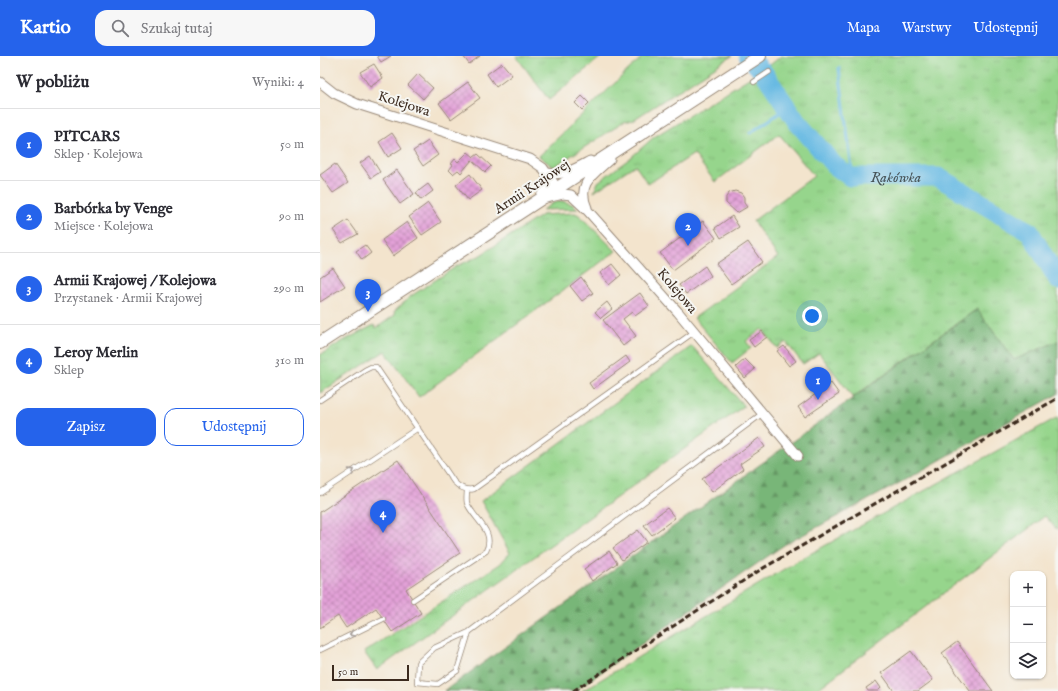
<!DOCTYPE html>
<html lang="pl">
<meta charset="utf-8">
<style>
:root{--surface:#fff;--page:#f7f7f7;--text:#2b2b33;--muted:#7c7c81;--line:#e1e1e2;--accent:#2563eb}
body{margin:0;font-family:"IM FELL English",serif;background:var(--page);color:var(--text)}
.controls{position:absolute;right:12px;bottom:12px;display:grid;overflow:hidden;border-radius:8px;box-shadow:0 1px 3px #0004}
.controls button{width:36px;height:36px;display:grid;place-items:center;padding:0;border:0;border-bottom:1px solid var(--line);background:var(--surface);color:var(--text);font:20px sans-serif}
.scale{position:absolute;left:12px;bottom:10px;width:77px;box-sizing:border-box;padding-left:4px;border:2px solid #3b2a1e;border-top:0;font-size:11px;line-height:14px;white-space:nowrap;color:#3b2a1e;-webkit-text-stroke:3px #f6f6f2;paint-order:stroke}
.you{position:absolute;left:492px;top:260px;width:14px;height:14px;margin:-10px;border:3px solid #fff;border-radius:50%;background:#1a73e8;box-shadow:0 0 0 6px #1a73e833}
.badge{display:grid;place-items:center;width:26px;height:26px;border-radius:50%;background:var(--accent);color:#fff;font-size:13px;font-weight:700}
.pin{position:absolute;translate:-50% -33px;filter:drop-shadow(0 1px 2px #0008)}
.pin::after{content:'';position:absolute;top:21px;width:14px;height:12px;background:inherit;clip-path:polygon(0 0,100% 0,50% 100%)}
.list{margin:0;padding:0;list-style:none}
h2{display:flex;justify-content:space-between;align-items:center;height:52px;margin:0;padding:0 16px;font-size:17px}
h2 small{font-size:13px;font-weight:400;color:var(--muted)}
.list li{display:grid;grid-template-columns:26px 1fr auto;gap:12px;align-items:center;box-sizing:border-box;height:72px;padding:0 16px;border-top:1px solid var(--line)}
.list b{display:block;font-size:15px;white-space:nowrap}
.list p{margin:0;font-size:13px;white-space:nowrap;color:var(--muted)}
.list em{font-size:13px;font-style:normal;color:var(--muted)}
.actions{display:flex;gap:8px;padding:12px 16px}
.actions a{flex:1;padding:9px 0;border:1px solid var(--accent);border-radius:12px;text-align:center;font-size:14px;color:var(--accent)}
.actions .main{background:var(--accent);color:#fff}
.icon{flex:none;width:22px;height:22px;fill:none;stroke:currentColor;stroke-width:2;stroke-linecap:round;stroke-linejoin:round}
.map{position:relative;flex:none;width:738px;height:635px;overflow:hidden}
header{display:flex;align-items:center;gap:24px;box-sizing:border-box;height:56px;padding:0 20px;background:var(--accent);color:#fff}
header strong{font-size:19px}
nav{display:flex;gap:22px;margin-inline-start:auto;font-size:14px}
.search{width:280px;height:36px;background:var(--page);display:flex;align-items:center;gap:10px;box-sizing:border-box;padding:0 14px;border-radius:12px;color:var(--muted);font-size:15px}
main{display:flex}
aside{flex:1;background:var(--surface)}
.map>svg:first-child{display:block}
.grass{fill:url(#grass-tufts);stroke:#688055}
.forest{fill:url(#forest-firs);stroke:#5a704b}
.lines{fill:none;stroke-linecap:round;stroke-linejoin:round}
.stream{stroke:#67bae3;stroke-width:3}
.river{stroke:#67bae3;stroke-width:19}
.building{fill:url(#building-cross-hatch)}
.service-casing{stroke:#978776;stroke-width:6}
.minor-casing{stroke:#978776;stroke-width:11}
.tertiary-casing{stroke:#978776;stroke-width:14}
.service{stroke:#fff;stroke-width:4.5}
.minor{stroke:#fff;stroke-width:9}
.tertiary{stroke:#fff;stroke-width:12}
.rail{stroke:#3b2a1e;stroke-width:3;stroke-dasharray:6 3;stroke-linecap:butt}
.oneway{stroke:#a79f9a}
.labels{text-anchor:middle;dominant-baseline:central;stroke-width:4;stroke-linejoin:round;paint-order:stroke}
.street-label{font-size:14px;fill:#3b2a1e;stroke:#f6f6f2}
.water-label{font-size:15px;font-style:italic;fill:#485559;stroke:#f6f6f2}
</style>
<header>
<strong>Kartio</strong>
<div class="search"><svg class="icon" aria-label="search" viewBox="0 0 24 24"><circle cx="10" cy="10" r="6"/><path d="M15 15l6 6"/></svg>Szukaj tutaj</div>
<nav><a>Mapa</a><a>Warstwy</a><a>Udostępnij</a></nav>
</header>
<main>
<aside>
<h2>W pobliżu<small>Wyniki: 4</small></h2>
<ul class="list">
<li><span class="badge">1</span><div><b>PITCARS</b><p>Sklep · Kolejowa</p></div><em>50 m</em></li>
<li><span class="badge">2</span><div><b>Barbórka by Venge</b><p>Miejsce · Kolejowa</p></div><em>90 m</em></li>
<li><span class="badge">3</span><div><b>Armii Krajowej / Kolejowa</b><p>Przystanek · Armii Krajowej</p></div><em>290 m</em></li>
<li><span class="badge">4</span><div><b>Leroy Merlin</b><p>Sklep</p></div><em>310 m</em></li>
</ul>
<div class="actions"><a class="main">Zapisz</a><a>Udostępnij</a></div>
</aside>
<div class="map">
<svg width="738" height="635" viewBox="0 0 738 635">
<defs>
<pattern id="grass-tufts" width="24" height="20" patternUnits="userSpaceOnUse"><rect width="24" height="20" fill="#96d58c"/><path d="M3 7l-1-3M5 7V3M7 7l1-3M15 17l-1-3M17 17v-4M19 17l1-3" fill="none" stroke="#82b778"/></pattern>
<pattern id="forest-firs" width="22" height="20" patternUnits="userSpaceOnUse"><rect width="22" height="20" fill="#78b678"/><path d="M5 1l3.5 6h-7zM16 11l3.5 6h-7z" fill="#649462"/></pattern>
<pattern id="building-cross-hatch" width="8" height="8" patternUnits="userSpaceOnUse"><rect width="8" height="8" fill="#e3a1d8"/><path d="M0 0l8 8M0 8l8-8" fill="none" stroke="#b983af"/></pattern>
</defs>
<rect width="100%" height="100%" fill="#f6f6f2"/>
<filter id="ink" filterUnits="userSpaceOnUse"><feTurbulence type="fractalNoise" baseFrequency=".025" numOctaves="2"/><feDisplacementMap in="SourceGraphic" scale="8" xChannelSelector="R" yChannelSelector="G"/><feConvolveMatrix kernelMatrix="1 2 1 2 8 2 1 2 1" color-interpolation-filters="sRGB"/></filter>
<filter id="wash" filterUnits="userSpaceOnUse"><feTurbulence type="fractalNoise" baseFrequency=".012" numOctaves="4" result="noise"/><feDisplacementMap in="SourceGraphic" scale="16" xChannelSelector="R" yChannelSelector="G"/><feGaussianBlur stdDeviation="0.9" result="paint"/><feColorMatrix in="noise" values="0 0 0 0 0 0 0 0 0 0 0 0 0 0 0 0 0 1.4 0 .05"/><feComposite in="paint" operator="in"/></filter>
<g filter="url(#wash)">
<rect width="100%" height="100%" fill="#f3e4cd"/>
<!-- grass -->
<path class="grass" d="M196,0H282L229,44Z
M323,0H412L313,64L304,66L238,108L233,111L219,100Z
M461,0H738V285L694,304L657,253L533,341L499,297L483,308L466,286L457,292L442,273L426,285L431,292L412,307L374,262L458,201L433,165L494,120L459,78L395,126L374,98L328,128L315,109L274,136L278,126L309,103L334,81L450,9Z
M242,145L254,149L258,153L222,154L233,147Z
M255,157L259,159L296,195L99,341L65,295L0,337V299L25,284L54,269L56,272L75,259L74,256L91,240L137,210L159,200L222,159Z
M372,290L424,350L57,614L44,596L180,508L190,497L161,445Z
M738,361V475L725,460L495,635H262L479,504Z"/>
<!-- forest -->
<path class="forest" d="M657,253L694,304L738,285V338L574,430L464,489L254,635H124Z"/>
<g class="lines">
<!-- stream -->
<path class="stream" d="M519,12L532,114L530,121
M430,77L467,52"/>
<!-- river -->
<path class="river" id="s1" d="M428,0L444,17L477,66L514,109L530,121H618L710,176L738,224"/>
</g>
<g id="blocks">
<!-- building -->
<path class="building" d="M57,0H71L61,6Z
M143,0H160L149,8Z
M182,7L192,19L176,31L167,18Z
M54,8L63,22L50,31L40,16Z
M98,18L113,32L103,43L88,29Z
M148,26L160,42L131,63L119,47Z
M262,40L269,47L262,54L255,47Z
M72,77L82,92L68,101L59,86Z
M108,85L118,99L103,110L93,95Z
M148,96L154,101L158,98L171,110L165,116L152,104L141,117L138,114L133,118L129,114L133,109L131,108L135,103L138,106Z
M50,100L60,116L51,122L40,107Z
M15,108L28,127L13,137L0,119Z
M77,114L94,138L80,148L63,124Z
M150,118L162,134L148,144L136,129Z
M108,128L113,135L101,144L96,137Z
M415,135L421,137L424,141V147L427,151L417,157L406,147V141L409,137Z
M108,147L121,166L102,179L89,161Z
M412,160L419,171L401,182L395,172Z
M28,164L38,178L22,187L13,174Z
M383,165L396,182L353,214L340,197Z
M87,166L98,182L73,200L62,184Z
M428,186L442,206L411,228L396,208Z
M45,189L51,197L42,204L36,195Z
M292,208L301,219L289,229L280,217Z
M385,210L391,220L366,238L359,229Z
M13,212L25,230L0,246V221Z
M261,221L273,237L262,245L250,230Z
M320,237L329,250L315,260L312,256L303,263L316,280L303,290L283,264Z
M287,246L292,253L281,262L275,256Z
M442,275L447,281L434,291L429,284Z
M464,290L476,305L469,310L457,295Z
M306,300L310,306L273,333L269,327Z
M425,303L435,313L425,322L416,311Z
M511,327L519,338L485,361L478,351Z
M439,382L445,391L420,408L423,413L392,436L382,423Z
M78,404L140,497L86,533L101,557L72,576L56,552L26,572L18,560L0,572V456Z
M347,452L355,462L332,479L324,469Z
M318,474L327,486L302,504L293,492Z
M289,495L297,507L272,525L264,513Z
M637,586L673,635H650L622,597Z
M591,595L613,624L598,635H574L561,617Z
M556,625L561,632L558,635H548L546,632Z"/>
</g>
</g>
<g filter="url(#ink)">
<use href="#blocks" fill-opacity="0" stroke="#978776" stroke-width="1"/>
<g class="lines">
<!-- service casing -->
<g class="service-casing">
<path id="service" d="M434,26L449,16
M0,344L45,314L51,311H56L134,426C140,432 146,435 154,433L374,276
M0,437L98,372
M93,544L166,495C176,475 154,464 147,447C146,443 147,438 147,434
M149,576L137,615L118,628L97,626L98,607L114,592L149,576L443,357
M0,594L63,563"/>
</g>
<!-- minor casing -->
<g class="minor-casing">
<path id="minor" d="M0,26L14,37L37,48L210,103L223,112L237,132
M227,117C244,120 255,113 270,105
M226,142L243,138L251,139L268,155L358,256L478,400
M219,144L226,131L227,117
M267,152C256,127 274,118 290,103"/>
</g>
<!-- tertiary casing -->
<g class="tertiary-casing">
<path id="tertiary" d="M0,287L440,0"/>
</g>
<!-- service -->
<use href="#service" class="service"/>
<!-- minor -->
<use href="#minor" class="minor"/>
<!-- tertiary -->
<use href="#tertiary" class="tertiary"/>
<!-- rail -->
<path class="rail" d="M253,635L440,514L738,342"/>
</g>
<!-- one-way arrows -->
<defs><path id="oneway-chevron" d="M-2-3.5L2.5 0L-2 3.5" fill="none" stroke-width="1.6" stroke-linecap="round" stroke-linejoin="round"/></defs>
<g class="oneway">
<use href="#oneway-chevron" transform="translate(32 415) rotate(-33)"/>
<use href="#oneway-chevron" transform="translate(32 578) rotate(154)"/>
</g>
</g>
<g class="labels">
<!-- street labels -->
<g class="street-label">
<text transform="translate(84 48) rotate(18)">Kolejowa</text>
<text transform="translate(212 131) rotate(-33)">Armii Krajowej</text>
<text transform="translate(357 235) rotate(50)">Kolejowa</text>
</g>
<!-- water labels -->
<g class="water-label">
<text stroke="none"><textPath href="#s1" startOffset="205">Rakówka</textPath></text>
</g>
</g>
</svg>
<div class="controls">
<button>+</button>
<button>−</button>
<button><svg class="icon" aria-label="layers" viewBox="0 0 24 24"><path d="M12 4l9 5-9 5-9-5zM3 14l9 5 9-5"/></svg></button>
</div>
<div class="scale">50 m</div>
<div class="you"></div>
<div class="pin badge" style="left:498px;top:344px">1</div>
<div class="pin badge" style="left:368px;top:190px">2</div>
<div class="pin badge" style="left:48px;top:256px">3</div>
<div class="pin badge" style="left:63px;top:477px">4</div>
</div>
</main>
